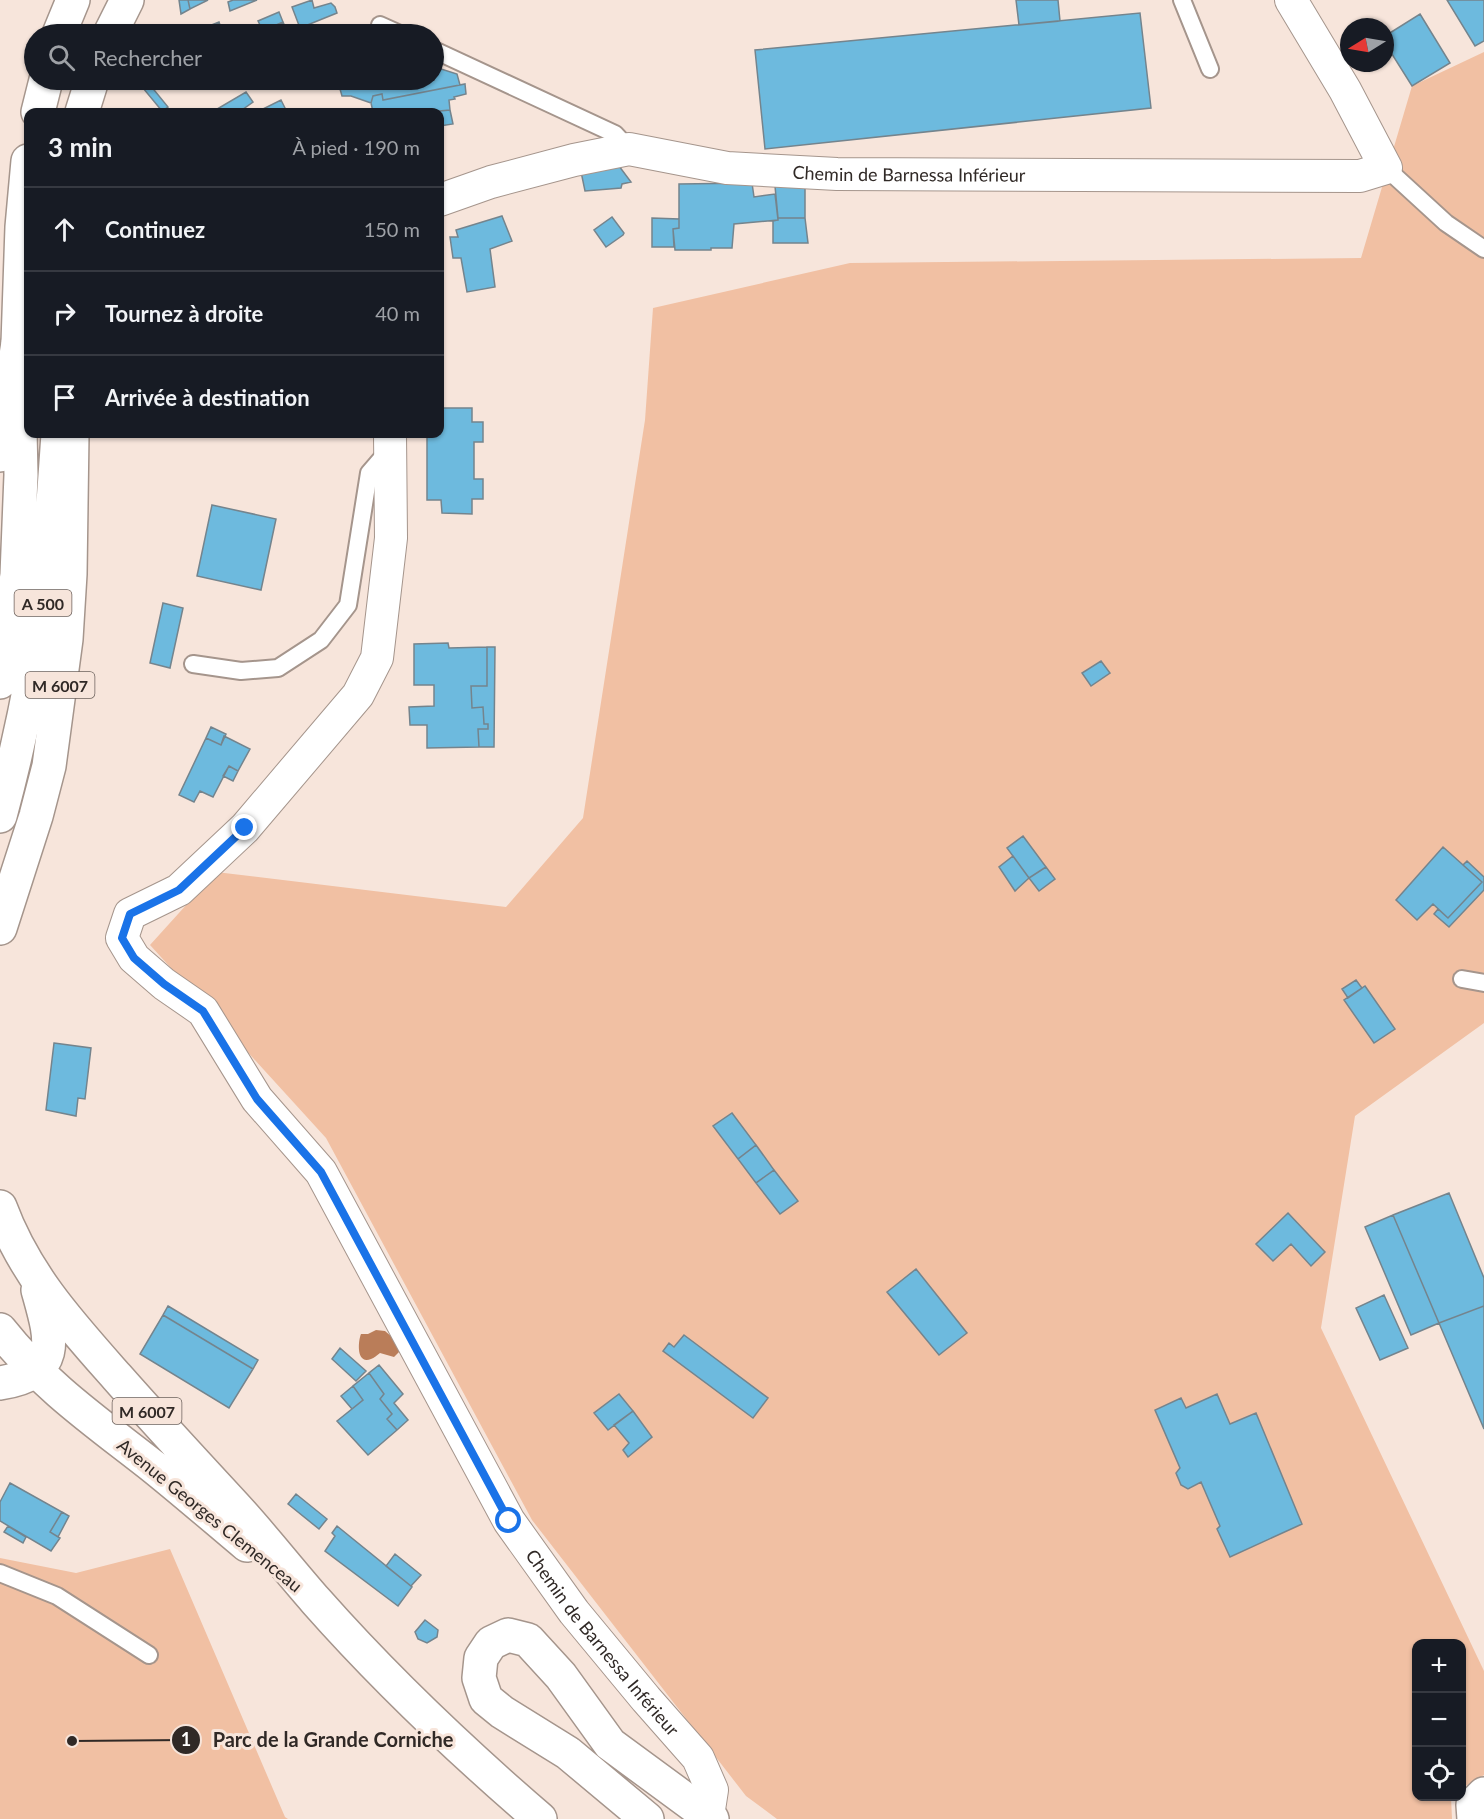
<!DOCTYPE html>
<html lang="fr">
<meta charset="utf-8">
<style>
:root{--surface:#171b24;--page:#242831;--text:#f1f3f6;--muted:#9ea1a6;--line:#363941}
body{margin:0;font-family:Lato,sans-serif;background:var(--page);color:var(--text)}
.controls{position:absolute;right:18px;bottom:18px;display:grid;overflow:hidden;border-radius:12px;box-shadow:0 2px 4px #0004}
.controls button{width:54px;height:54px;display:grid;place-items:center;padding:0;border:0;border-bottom:2px solid var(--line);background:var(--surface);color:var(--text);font:30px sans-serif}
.compass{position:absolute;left:1340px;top:18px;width:54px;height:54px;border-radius:50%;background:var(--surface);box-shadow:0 2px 4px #0004;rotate:259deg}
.stop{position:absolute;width:18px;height:18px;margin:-14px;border:4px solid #1a73e8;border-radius:50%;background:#fff}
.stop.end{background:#1a73e8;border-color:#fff;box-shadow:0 2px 6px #0008}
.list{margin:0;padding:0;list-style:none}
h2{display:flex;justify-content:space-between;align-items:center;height:78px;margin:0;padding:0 24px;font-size:26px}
h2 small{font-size:20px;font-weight:400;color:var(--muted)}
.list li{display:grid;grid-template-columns:39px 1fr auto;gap:18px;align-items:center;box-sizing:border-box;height:84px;padding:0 24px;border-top:2px solid var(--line)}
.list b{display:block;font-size:22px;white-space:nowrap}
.list em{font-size:20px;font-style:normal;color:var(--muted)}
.icon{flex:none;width:33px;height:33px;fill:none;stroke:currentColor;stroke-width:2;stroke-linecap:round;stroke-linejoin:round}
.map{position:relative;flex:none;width:1484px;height:1819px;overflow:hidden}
.search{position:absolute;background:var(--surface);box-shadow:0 2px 4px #0004;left:24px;top:24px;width:420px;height:66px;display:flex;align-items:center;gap:15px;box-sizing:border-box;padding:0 21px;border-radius:33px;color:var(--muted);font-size:22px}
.panel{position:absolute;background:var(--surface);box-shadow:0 2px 4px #0004;left:24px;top:108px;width:420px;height:330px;border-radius:12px}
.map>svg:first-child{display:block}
.green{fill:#f1c0a3}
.water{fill:#ba7d59}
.building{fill:#6dbade;stroke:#74848d;stroke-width:1.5}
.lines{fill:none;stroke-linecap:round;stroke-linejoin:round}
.service-casing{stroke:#a5958c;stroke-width:20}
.minor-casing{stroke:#a5958c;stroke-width:34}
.tertiary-casing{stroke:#a5958c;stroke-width:36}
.primary-casing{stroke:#a5958c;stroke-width:36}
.motorway-casing{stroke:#a5958c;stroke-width:36}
.service{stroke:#fff;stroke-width:16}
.minor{stroke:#fff;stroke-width:32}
.tertiary{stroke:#fff;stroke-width:33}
.primary{stroke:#fff;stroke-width:33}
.motorway{stroke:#fff;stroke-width:33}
.route{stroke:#1a73e8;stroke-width:8}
.labels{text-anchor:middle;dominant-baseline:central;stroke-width:6;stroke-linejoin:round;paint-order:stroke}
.shield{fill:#f7e5db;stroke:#6c615c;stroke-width:1.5}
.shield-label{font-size:16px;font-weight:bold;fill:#302926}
.street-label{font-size:18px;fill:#302926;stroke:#f7e5db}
.leader{fill:none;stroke:#302926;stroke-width:2}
.callout-dot{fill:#302926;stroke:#f7e5db;stroke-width:2}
.mark-label{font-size:18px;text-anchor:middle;font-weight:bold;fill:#fff}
.callout-label{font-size:20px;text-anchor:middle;font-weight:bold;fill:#302926;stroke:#f7e5db;stroke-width:6;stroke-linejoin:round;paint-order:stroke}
</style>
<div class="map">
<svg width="1484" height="1819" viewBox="0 0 1484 1819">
<rect width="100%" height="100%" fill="#f7e5db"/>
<!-- green -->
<path class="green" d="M1484,52V1023L1355,1116L1321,1328L1484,1671V1775L1462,1788V1644H1416V1796L1451,1797L1452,1819H777L746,1796L532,1520L326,1138L150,945L216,872L506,907L583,818L645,420L653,308L850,263L1361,258L1412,86Z
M170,1549L285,1817L288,1819H0V1558L76,1573Z"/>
<!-- water -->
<path class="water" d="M376,1330L385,1331L400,1344L399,1352L394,1357L380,1353C377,1355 374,1358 371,1359C356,1365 358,1341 361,1334H368Z"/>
<!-- building -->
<path class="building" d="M179,0H188L190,9L181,14Z
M188,0H208L190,9Z
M233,0H257L230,11L228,2Z
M312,0L314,8L331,3L335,7L337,13L300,28L292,7Z
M1016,0H1058L1060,21L1019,25Z
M1447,0H1484V41L1475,46Z
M279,12L283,22L263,31L258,21Z
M1140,13L1151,108L765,149L755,50Z
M1420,14L1450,63L1412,86L1385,43V36Z
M219,22L223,34H211L209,26Z
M283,22L287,31L278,34H269L267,29Z
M438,68L457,74L460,85L383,100L382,94L373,96L371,103L351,96H342L340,89L384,80H434V69Z
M141,80H146L168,107L162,111L138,82Z
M465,84L466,94L454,97L455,99L449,100L450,110L428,112H373L371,103L373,96L382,94L383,100Z
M246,92L253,102L239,112H212Z
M281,100L287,112H257Z
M450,110L453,124L440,126V112H428Z
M616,162L631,182L622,184L621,188L585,191L580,167Z
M752,183L754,197L775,194L778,220L734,224L732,248H711V250H675L673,229L679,228V184Z
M775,186L805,188V218H778Z
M502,216L512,241L490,249L495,287L467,292L461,258H453L450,237H458L456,230Z
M612,217L624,233L623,235L606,247L594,230Z
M652,218L679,219V228L673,229L674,247H652Z
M778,218H805L808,243H773V221L778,220Z
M441,408H472V422H483V442H474V479H483V499H472V514L442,513L441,500H427V434H440Z
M212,505L276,519L261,590L197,576Z
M163,603L183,608L170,668L150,663Z
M448,643L449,648L487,647V686H471L472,708L483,707L484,724H488V729H478L479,747L427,748V725H410L409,707L434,706V685H414V644Z
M487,647H495L494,747H479L478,729H488V724H484L483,707L472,708L471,686H487Z
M1101,661L1110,673L1091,686L1082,673Z
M211,727L226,734L221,745L206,738Z
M224,736L250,749L238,771L229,766L213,797L200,791L194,802L179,795L206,738L221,745Z
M229,766L238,771L233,781L223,776Z
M1023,836L1046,867L1029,878L1007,848Z
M1443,847L1482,882L1448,918L1433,904L1417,920L1396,900Z
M1013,856L1029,878L1015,891L999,867Z
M1467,861L1484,877V890L1449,927L1434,914L1438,909L1448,918L1482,882L1463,865Z
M1046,867L1055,879L1039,891L1029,878Z
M1356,980L1362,988L1348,998L1342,989Z
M1365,986L1395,1029L1374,1043L1344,1000Z
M54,1043L91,1048L85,1099L78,1098L76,1116L46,1110Z
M732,1113L756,1145L738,1159L713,1126Z
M756,1145L774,1170L756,1183L738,1159Z
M774,1170L798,1201L780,1214L756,1183Z
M1449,1193L1484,1278V1306L1439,1323L1393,1215Z
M1288,1213L1325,1252L1311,1266L1291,1244L1273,1261L1256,1244Z
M1393,1215L1439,1323L1411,1335L1365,1227Z
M916,1269L967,1333L939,1355L887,1292Z
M1384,1295L1408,1348L1380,1360L1356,1308Z
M168,1306L258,1360L253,1369L163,1315Z
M1484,1306V1429L1439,1323Z
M163,1315L253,1369L229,1408L140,1354Z
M684,1335L768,1398L753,1418L663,1351L669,1343L674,1347Z
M340,1348L366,1371L356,1381L332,1359Z
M379,1365L403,1394L394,1403L408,1420L397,1430L387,1419L392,1414L380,1399L384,1394L369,1373Z
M369,1373L384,1394L380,1399L392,1414L387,1419L397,1430L368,1455L337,1421L363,1400L353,1386Z
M353,1386L363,1400L352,1409L341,1396Z
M619,1394L633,1411L608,1430L594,1413Z
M1217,1394L1230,1424L1256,1413L1302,1524L1230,1557L1217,1529L1220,1526L1201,1482L1188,1489L1181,1485L1176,1473L1180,1468L1155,1410L1181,1398L1186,1408Z
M633,1411L652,1437L628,1457L623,1450L629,1443L614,1425Z
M10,1483L62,1512L50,1532L60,1538L51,1551L0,1521V1502Z
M296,1494L327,1519L319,1529L288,1504Z
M62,1512L69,1516L58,1537L50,1532Z
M8,1526L26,1537L23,1543L4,1532Z
M337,1526L412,1587L398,1606L325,1551L335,1536L332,1533Z
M395,1554L421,1575L411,1586L386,1566Z
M425,1620L438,1630L437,1637L427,1643L418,1639L415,1632Z"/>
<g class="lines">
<!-- service casing -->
<g class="service-casing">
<path id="service" d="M1182,0L1210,69
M380,25L400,34
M434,50L615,134L629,149
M1386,168L1446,223L1484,249
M193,664L241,671L278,668L321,640L348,605L369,473L388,451
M1462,979L1484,983
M0,1573L57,1596L149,1655"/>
</g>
<!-- minor casing -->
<g class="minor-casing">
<g id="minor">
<path id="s1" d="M440,200L491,182L574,160L629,149L727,168L837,174L1360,176L1386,168L1345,90L1291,0"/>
<path id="s2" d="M390,434L391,538L377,658L358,695L245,828L179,890L130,914L122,938L134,958L164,984L203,1011L257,1099L321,1172L509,1521L574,1612L646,1699L698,1758L712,1790L708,1816"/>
</g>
</g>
<!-- tertiary casing -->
<g class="tertiary-casing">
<path id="tertiary" d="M647,1819L568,1753L502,1712L486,1699L479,1678L481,1658L491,1643L508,1635L528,1640L561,1676L610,1744L712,1819
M1474,1819L1473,1805L1484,1794"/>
</g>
<!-- primary casing -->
<g class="primary-casing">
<path id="primary" d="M59,34L73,0
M110,34L127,0
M38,112L46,80
M82,112L92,80
M0,455L18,343L22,227L28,161
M0,928L36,816L49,766L66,639L70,574L72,434
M0,1207C25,1275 70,1324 117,1377C154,1419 192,1460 230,1501C260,1533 287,1568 316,1601C385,1679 461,1751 540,1819
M0,1330C46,1388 98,1423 155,1468C186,1493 216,1519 247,1545
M0,1383C64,1373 51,1337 38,1290"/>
</g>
<!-- motorway casing -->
<g class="motorway-casing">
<path id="motorway" d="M0,682L17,575L21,475L18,343
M0,816C18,749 33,680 42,611C50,552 54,493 58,434"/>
</g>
<!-- service -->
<use href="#service" class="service"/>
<!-- minor -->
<use href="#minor" class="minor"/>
<!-- tertiary -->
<use href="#tertiary" class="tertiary"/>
<!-- primary -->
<use href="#primary" class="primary"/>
<!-- motorway -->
<use href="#motorway" class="motorway"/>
</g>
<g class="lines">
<!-- route -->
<path class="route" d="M245,828L179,890L130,914L122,938L134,958L164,984L203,1011L257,1099L321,1172L509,1521"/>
</g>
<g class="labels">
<!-- shield labels -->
<g class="shield">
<rect x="14.5" y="590" width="57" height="26" rx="4.5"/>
<rect x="25.5" y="672" width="69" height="26" rx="4.5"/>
<rect x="112.5" y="1398" width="69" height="26" rx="4.5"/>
</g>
<g class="shield-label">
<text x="43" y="603">A 500</text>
<text x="60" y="685">M 6007</text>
<text x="147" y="1411">M 6007</text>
</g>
<!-- street labels -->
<g class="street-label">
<text stroke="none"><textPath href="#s1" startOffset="478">Chemin de Barnessa Inférieur</textPath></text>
<text transform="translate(210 1515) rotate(39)">Avenue Georges Clemenceau</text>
<text stroke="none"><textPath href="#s2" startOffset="1472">Chemin de Barnessa Inférieur</textPath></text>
</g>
</g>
<!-- callouts -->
<path class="leader" d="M72 1741L186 1740"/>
<g class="callout-dot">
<circle cx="72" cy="1741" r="6"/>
<circle cx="186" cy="1740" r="15"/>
</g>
<g class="mark-label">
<text x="186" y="1746">1</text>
</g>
<g class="callout-label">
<text x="333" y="1747">Parc de la Grande Corniche</text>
</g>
</svg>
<div class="controls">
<button>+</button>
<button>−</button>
<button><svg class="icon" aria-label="locate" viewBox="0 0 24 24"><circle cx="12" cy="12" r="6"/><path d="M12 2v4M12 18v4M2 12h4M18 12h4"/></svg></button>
</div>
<svg class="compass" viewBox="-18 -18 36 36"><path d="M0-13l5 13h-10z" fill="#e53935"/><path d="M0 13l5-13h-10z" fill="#9ea1a6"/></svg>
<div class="stop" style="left:509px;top:1521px"></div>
<div class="stop end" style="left:245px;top:828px"></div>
<div class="search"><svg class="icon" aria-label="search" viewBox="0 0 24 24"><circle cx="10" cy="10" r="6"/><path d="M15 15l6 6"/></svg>Rechercher</div>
<section class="panel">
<h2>3 min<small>À pied · 190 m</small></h2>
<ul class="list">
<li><svg class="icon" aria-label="ahead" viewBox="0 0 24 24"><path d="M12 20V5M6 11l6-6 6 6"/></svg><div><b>Continuez</b></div><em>150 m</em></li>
<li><svg class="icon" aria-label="right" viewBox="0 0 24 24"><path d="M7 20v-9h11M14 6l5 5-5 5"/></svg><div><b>Tournez à droite</b></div><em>40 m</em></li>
<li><svg class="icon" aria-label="arrive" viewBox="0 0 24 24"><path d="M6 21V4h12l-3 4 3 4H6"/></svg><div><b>Arrivée à destination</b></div></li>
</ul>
</section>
</div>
